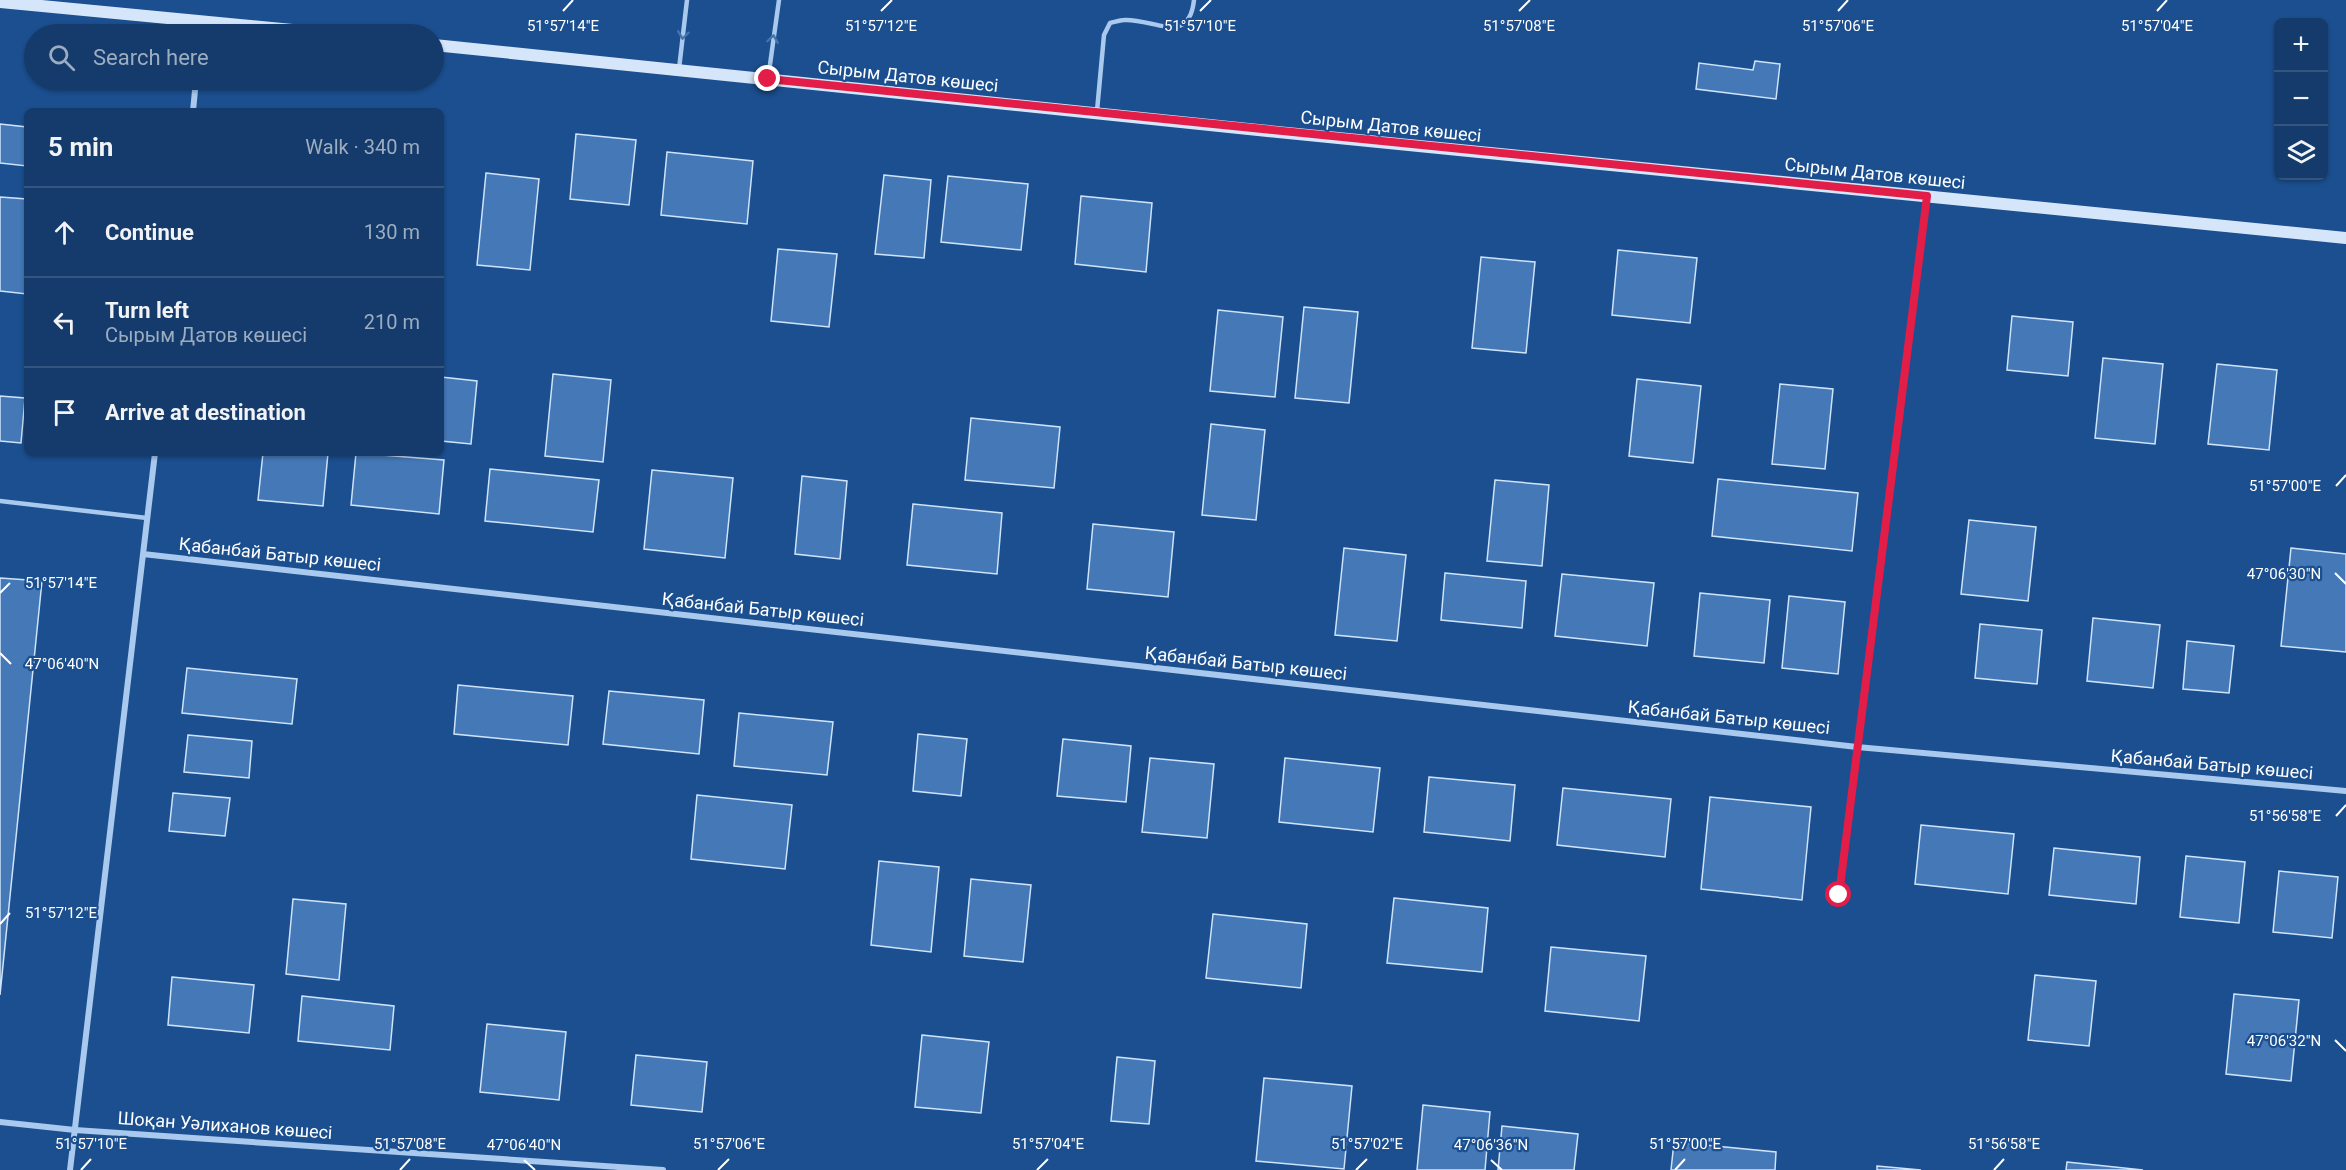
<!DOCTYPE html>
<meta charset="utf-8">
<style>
:root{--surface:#143b6b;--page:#214673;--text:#f1f3f6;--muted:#9dadc1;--line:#33557e}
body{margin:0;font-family:Roboto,sans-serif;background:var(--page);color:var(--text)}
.controls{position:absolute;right:18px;top:18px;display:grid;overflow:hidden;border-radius:9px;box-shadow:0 2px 4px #0004}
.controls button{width:54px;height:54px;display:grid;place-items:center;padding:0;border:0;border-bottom:2px solid var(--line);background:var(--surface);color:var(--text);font:30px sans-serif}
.stop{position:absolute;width:18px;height:18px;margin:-14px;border:4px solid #e11d48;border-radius:50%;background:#fff}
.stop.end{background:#e11d48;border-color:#fff;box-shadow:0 2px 6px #0008}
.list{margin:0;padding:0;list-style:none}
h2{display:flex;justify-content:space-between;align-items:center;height:78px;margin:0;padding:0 24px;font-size:26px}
h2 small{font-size:20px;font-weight:400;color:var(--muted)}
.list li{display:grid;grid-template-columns:39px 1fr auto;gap:18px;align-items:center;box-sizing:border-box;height:90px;padding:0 24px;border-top:2px solid var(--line)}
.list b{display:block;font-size:22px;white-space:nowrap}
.list p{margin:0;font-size:20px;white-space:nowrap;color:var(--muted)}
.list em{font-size:20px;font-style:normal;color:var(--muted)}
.icon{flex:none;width:33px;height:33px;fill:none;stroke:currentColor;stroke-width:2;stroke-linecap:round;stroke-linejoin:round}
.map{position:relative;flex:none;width:2346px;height:1170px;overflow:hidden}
.search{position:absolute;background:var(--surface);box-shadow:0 2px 4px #0004;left:24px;top:24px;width:420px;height:66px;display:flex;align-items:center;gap:15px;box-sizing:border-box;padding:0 21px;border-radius:33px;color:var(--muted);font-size:22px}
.panel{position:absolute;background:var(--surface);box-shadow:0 2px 4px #0004;left:24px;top:108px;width:420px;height:348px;border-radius:9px}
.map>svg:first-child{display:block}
.building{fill:#4478b7;stroke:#cfe3fa;stroke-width:1.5}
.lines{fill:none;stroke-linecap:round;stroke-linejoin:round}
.service{stroke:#a9c9ee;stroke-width:4.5}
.minor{stroke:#a9c9ee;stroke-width:6}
.secondary{stroke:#d6e6fa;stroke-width:12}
.oneway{stroke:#4674ac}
.route{stroke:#e11d48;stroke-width:8}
.ticks{fill:none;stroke:#fff;stroke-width:2}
.labels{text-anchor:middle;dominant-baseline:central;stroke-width:4.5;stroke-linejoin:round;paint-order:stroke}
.street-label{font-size:18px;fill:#fff;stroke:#1b4f8f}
.ticks-label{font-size:15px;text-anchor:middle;fill:#fff;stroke:#1b4f8f;stroke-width:4.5;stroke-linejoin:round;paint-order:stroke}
</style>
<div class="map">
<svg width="2346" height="1170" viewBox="0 0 2346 1170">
<rect width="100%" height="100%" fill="#1b4f8f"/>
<!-- building -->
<path class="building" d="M1755,61L1780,64L1776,99L1696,89L1699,63L1753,70Z
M0,124L27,127V166L0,163Z
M576,134L636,140L629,205L570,199Z
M667,152L753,161L747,224L661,215Z
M486,173L539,179L530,270L477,265Z
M884,175L931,180L924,258L875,254Z
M948,176L1028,184L1021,250L941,242Z
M1081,196L1152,203L1146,272L1075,264Z
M0,197L27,199V294L0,291Z
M778,249L837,254L829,327L771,321Z
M1618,250L1697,258L1690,323L1612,315Z
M1481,257L1535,262L1526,353L1472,348Z
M1304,307L1358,312L1349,403L1295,398Z
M1218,310L1283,317L1275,397L1210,391Z
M2012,316L2073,322L2068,376L2007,370Z
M2103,358L2163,364L2155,444L2095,438Z
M2217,364L2277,370L2269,450L2208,444Z
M553,374L611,380L603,462L545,456Z
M441,377L477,381L471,444L441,441Z
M1637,379L1701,386L1693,463L1629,456Z
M1780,384L1833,389L1825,469L1772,464Z
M0,396L25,398L21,443L0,441Z
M971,418L1060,427L1054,488L965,480Z
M1211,424L1265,430L1256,520L1202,515Z
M263,453H328L323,506L258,500Z
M356,453L444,460L439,514L351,505Z
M490,469L599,480L593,532L485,521Z
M652,470L733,478L725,558L644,549Z
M802,476L847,481L840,559L795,554Z
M1718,479L1858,493L1852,551L1712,536Z
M1495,480L1549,485L1542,566L1487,561Z
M913,504L1002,513L997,574L907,565Z
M1969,520L2036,527L2028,601L1961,594Z
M1093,524L1174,532L1168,597L1087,589Z
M1344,548L1406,555L1397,641L1335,635Z
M2291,548L2346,554V652L2281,646Z
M1445,573L1526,581L1522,628L1441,620Z
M1562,574L1654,583L1647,646L1555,636Z
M0,578L42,581L0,995Z
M1700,593L1770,600L1764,663L1694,656Z
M1789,596L1845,602L1838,674L1782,668Z
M2093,618L2160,625L2153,688L2087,681Z
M1980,624L2042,630L2037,684L1975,678Z
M2187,641L2234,646L2229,693L2183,689Z
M187,668L297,679L292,724L182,713Z
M458,685L573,696L568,745L454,734Z
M609,691L704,700L699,754L603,744Z
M739,713L833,722L827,775L734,766Z
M918,734L967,739L961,796L913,791Z
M188,735L252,741L249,778L184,772Z
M1063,739L1131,746L1126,802L1057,796Z
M1150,758L1214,764L1207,838L1142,832Z
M1285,758L1380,768L1373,832L1279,822Z
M1429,777L1515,785L1510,841L1424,832Z
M1563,788L1671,799L1665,857L1557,845Z
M173,793L230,798L225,836L169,831Z
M697,795L792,805L785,869L691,859Z
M1710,797L1811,807L1802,900L1701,889Z
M1921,825L2014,834L2008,894L1915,884Z
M2054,848L2140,857L2136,904L2049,895Z
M2186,856L2245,862L2239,923L2180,917Z
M879,861L939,867L931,952L871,945Z
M2279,871L2338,877L2332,938L2273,932Z
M971,879L1031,885L1023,962L964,956Z
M1394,898L1488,908L1482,972L1387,963Z
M293,899L346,904L339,980L286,974Z
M1213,914L1307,924L1301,988L1206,978Z
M1551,947L1646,956L1639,1021L1545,1011Z
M2035,975L2096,981L2089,1046L2028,1040Z
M172,977L254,985L249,1033L168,1025Z
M2234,994L2299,1000L2291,1081L2226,1074Z
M302,996L394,1006L390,1050L298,1041Z
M487,1024L566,1032L559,1100L480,1092Z
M922,1035L989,1042L981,1113L915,1107Z
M636,1055L707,1062L702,1112L631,1105Z
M1117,1057L1155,1061L1149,1124L1111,1121Z
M1264,1078L1352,1086L1344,1169L1256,1161Z
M1423,1105L1490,1112L1485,1170H1417Z
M1502,1126L1578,1134L1574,1170H1498Z
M1674,1142L1776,1152L1775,1170H1671Z
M2067,1162L2143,1170H2066Z
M1877,1166L1921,1170H1877Z"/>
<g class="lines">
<!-- service -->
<path class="service" d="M679,69L687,0
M768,79L779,0
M1097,111L1104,35L1110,23C1115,22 1120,20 1124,20C1153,18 1189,47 1194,0
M0,501L147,518"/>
<!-- minor -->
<path class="minor" d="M201,34L203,21
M193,111L196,80
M143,554L1857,747L2346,791
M1839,895L1927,197
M0,1122L75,1130L663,1170
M70,1170L155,453"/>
<!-- secondary -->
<path class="secondary" d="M0,2L334,34
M434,45L1258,130L2346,238"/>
</g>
<!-- one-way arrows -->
<defs><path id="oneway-chevron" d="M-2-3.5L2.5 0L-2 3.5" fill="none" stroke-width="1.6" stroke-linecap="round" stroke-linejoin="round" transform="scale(1.5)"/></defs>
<g class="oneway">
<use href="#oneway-chevron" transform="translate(683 35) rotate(97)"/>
<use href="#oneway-chevron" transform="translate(773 39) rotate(-82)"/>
</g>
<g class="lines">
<!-- route -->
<path class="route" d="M768,79L1927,196L1839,895"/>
</g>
<!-- ticks -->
<path class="ticks" d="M563,11L573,0M881,11L892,0M1200,11L1211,0M1519,11L1530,0M1838,11L1848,0M2157,11L2167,0M2336,486L2346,475M2335,573L2346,584M0,593L10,583M0,653L11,664M2336,816L2346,805M0,924L10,913M2335,1040L2346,1051M524,1160L535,1170M1491,1160L1502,1170M81,1170L91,1159M400,1170L410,1159M718,1170L729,1159M1037,1170L1048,1159M1356,1170L1367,1159M1675,1170L1685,1159M1994,1170L2004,1159"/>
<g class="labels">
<!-- street labels -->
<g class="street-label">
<text transform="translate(908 76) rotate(6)">Сырым Датов көшесі</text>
<text transform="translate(1391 126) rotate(6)">Сырым Датов көшесі</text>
<text transform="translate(1875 173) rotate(6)">Сырым Датов көшесі</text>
<text transform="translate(280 554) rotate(6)">Қабанбай Батыр көшесі</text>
<text transform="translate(763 609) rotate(6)">Қабанбай Батыр көшесі</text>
<text transform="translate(1246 663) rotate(6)">Қабанбай Батыр көшесі</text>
<text transform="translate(1729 717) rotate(6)">Қабанбай Батыр көшесі</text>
<text transform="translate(2212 764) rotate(5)">Қабанбай Батыр көшесі</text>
<text transform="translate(225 1125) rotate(4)">Шоқан Уәлиханов көшесі</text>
</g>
</g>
<g class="ticks-label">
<text x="563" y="31">51°57'14"E</text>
<text x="881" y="31">51°57'12"E</text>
<text x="1200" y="31">51°57'10"E</text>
<text x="1519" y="31">51°57'08"E</text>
<text x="1838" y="31">51°57'06"E</text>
<text x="2157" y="31">51°57'04"E</text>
<text x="2285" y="491">51°57'00"E</text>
<text x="2284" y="579">47°06'30"N</text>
<text x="61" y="588">51°57'14"E</text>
<text x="62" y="669">47°06'40"N</text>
<text x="2285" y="821">51°56'58"E</text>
<text x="61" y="918">51°57'12"E</text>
<text x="2284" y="1046">47°06'32"N</text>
<text x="91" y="1149">51°57'10"E</text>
<text x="410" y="1149">51°57'08"E</text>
<text x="729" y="1149">51°57'06"E</text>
<text x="1048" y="1149">51°57'04"E</text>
<text x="1367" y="1149">51°57'02"E</text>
<text x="1685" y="1149">51°57'00"E</text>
<text x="2004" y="1149">51°56'58"E</text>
<text x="524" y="1150">47°06'40"N</text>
<text x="1491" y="1150">47°06'36"N</text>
</g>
</svg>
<div class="controls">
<button>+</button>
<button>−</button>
<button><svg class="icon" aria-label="layers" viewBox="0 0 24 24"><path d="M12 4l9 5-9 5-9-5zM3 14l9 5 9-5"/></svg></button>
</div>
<div class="stop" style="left:1839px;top:895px"></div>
<div class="stop end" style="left:768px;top:79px"></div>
<div class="search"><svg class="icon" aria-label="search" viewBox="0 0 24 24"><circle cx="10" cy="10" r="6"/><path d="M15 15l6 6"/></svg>Search here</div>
<section class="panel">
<h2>5 min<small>Walk · 340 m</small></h2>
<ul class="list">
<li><svg class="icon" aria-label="ahead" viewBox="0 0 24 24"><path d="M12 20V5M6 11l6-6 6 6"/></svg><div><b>Continue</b></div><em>130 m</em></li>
<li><svg class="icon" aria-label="left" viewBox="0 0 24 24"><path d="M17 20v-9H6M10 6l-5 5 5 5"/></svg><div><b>Turn left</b><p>Сырым Датов көшесі</p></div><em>210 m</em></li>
<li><svg class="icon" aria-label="arrive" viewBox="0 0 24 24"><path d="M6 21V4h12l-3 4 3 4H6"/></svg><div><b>Arrive at destination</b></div></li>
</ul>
</section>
</div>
